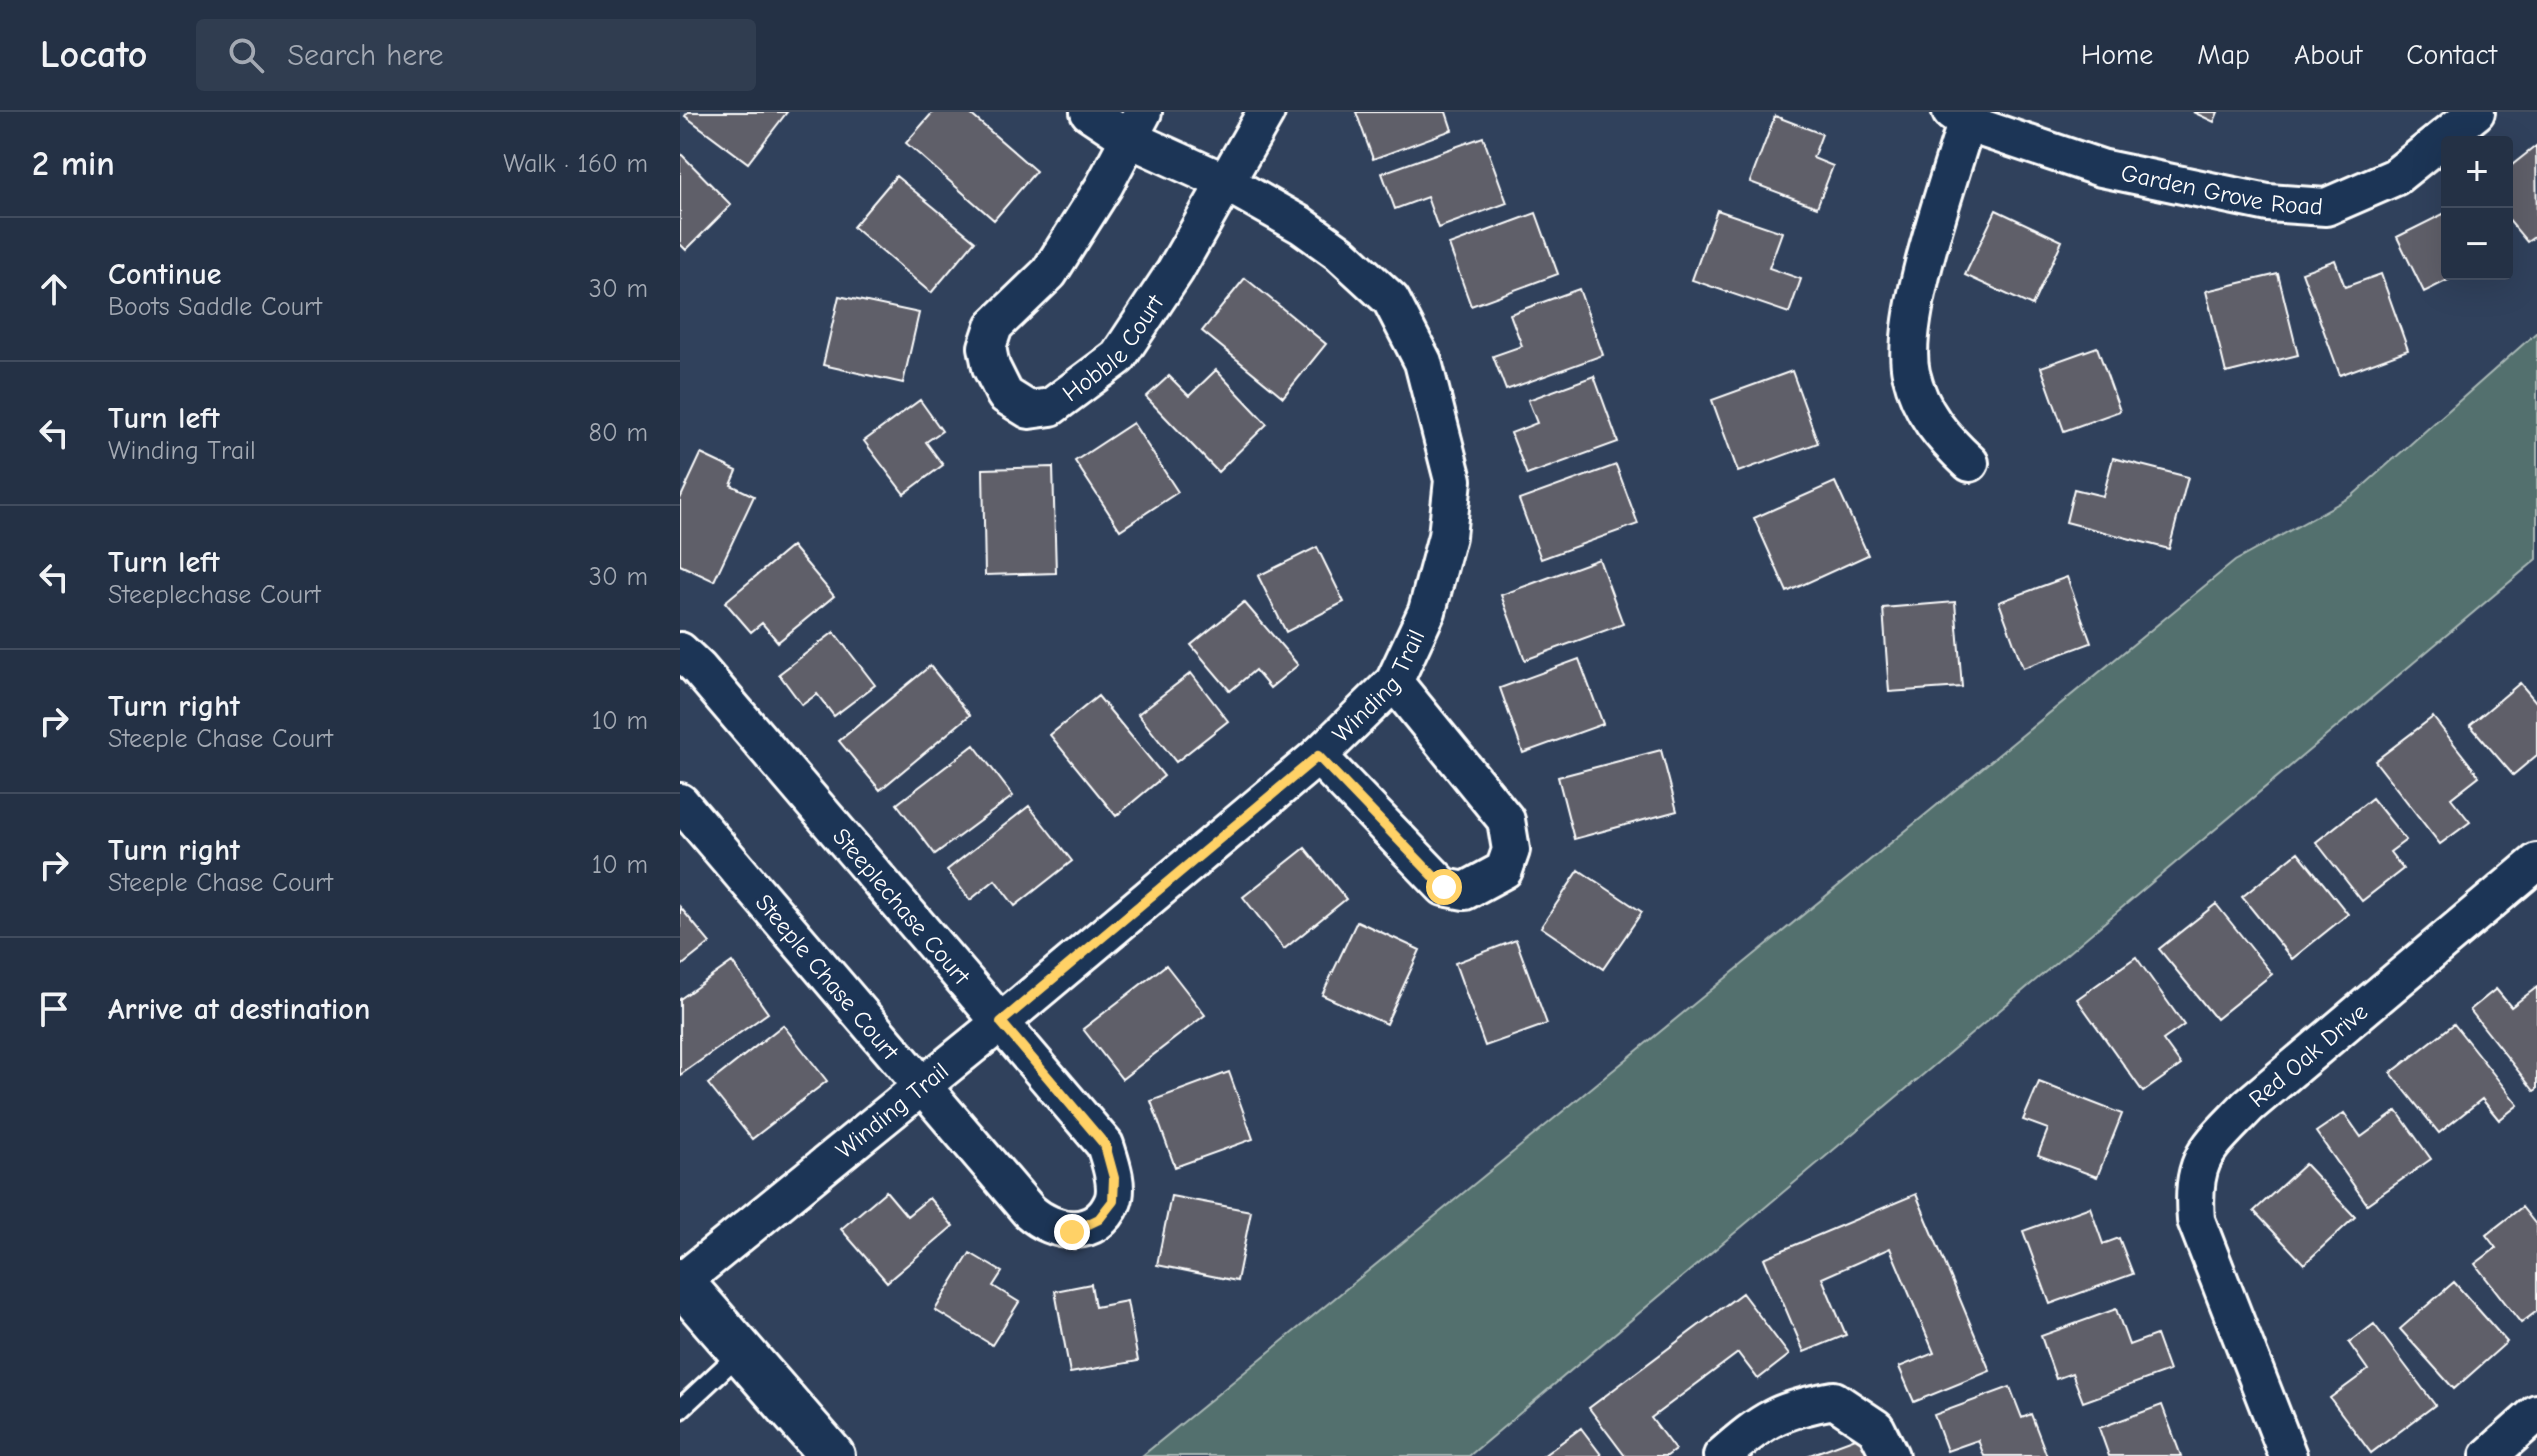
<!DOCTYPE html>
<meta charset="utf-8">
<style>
:root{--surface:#243145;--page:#303d50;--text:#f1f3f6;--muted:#a3a9b3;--line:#414c5e}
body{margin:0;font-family:"Comic Neue",sans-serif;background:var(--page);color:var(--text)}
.controls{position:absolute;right:24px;top:24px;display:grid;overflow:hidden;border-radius:8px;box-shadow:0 8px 32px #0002}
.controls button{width:72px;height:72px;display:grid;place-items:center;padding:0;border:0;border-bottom:2px solid var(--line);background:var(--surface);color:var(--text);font:40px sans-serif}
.stop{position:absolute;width:24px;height:24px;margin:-18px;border:6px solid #ffd166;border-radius:50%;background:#fff}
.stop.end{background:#ffd166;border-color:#fff;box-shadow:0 2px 8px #0008}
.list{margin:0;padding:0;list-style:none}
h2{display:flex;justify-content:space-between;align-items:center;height:104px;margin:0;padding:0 32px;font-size:34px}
h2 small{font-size:26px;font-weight:400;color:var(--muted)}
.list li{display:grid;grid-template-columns:52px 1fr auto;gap:24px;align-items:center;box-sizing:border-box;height:144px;padding:0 32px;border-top:2px solid var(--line)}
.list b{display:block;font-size:30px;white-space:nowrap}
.list p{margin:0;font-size:26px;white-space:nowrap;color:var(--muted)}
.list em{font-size:26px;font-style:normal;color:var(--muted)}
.icon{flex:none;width:44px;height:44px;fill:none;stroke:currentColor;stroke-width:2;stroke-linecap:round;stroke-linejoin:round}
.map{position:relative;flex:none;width:1857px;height:1344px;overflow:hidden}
header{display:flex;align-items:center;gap:48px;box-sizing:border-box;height:112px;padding:0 40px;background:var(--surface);border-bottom:2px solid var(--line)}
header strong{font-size:38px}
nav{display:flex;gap:44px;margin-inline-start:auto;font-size:28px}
.search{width:560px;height:72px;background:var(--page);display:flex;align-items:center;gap:20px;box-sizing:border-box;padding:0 28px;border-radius:8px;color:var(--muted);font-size:30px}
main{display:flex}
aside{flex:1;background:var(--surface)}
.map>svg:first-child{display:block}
.green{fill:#53706e;stroke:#a9b8b6;stroke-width:2}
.building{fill:#5e5e69;stroke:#fff;stroke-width:2}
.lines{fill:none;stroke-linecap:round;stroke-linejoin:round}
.lane-casing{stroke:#fff;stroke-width:24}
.street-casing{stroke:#fff;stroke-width:42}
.secondary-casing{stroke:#fff;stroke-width:50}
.lane{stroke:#1d3557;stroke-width:18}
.street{stroke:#1d3557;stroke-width:36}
.secondary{stroke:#1d3557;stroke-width:44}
.route{stroke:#ffd166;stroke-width:10}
.labels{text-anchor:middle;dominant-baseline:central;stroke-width:6;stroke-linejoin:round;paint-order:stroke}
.street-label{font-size:24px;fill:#fff;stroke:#1d3557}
</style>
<header>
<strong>Locato</strong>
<div class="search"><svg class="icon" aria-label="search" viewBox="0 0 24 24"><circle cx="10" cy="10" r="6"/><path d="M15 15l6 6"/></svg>Search here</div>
<nav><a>Home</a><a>Map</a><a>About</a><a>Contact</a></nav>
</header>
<main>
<aside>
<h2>2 min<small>Walk · 160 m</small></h2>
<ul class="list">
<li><svg class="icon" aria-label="ahead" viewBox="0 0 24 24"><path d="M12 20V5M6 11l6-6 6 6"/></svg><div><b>Continue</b><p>Boots Saddle Court</p></div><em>30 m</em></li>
<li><svg class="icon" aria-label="left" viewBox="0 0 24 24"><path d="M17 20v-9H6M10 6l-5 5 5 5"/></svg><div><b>Turn left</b><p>Winding Trail</p></div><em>80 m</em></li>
<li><svg class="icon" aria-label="left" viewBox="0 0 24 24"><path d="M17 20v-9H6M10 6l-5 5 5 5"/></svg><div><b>Turn left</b><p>Steeplechase Court</p></div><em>30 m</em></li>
<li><svg class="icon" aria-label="right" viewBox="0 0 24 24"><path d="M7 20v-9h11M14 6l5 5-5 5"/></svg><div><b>Turn right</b><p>Steeple Chase Court</p></div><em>10 m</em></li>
<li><svg class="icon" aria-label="right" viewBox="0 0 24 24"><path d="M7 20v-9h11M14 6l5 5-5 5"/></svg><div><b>Turn right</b><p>Steeple Chase Court</p></div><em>10 m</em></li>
<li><svg class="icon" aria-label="arrive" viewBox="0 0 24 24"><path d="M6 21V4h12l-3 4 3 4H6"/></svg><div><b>Arrive at destination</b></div></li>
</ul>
</aside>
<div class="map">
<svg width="1857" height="1344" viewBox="0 0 1857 1344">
<rect width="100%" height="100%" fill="#30415c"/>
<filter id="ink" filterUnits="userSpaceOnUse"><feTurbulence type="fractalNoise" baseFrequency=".0125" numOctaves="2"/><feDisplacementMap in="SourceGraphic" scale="16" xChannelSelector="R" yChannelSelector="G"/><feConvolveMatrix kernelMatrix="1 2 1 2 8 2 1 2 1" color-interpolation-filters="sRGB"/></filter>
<g filter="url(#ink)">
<!-- green -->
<path class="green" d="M1857,220V447L789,1344H462L1555,449L1672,384Z"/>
<!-- building -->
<path class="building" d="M8,0H107L68,51L5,4Z
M253,0H288L356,59L314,108L226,31Z
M676,0H766L772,18L693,47Z
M1513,0H1538L1534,10Z
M1095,4L1142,22L1133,46L1153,54L1137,95L1070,70Z
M803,25L827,91L758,116L747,85L715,97L702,61Z
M1856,34L1857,123L1847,130L1827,106V57Z
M0,41L51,93L6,138L0,132Z
M216,64L295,129L251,181L173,115Z
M1037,98L1102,120L1089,156L1121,167L1109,201L1012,168Z
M1316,98L1382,129L1352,194L1285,163Z
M1767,100V162H1780L1744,180L1717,125Z
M856,101L878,162L791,194L769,133Z
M1655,148L1665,175L1701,162L1728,238L1660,263L1622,160Z
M1598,162L1618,243L1546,261L1526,179Z
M565,166L646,232L603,285L522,219Z
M899,177L923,243L826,278L813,244L842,234L830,202Z
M159,184L239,201L223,271L143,253Z
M1417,235L1440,299L1384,319L1361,255Z
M536,258L587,312L538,360L466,285L489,264L509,284Z
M1112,259L1138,331L1058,360L1032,288Z
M914,264L938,330L847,363L831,321L857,311L848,288Z
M240,288L262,319L246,330L263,353L224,382L184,329Z
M453,311L498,380L440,418L395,349Z
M21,342L57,359L51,373L74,384L34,469L0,453V387Z
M1433,346L1508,365L1489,437L1386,410L1394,377L1423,384Z
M936,353L958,412L861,447L839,388Z
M373,355L376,461L305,463L303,357Z
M1155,370L1188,443L1107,480L1074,406Z
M112,434L154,484L98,530L82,511L71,520L45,490Z
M637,435L664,490L606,520L578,464Z
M919,447L943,512L845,548L821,483Z
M1387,465L1411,531L1343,556L1319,490Z
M564,490L618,553L590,576L575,558L550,579L511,533Z
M1275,490L1282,575L1209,580L1203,496Z
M154,520L195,573L154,604L137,582L122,593L99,562Z
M899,547L923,612L843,641L820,576Z
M250,554L290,603L200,678L159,629Z
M511,561L548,609L496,650L458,602Z
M1840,571L1857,591V643L1833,663L1790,613Z
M418,584L484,664L436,704L370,623Z
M1753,605L1799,664L1771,686L1790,710L1760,732L1695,649Z
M294,633L333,684L255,742L217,692Z
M981,638L997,699L894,727L878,665Z
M1692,686L1726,728L1710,740L1723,757L1682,789L1636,730Z
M349,694L392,749L335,794L315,768L290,788L267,758Z
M625,736L666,787L604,837L563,785Z
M1618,740L1668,802L1612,847L1562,785Z
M899,758L962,800L923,857L861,815Z
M1536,792L1592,862L1536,907L1479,837Z
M0,795L30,831L0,855Z
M677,809L740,838L706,912L642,883Z
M836,828L867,912L805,934L775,851Z
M1456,845L1504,913L1483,928L1501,953L1463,980L1397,887Z
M52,850L88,901L0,963V887Z
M486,853L525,903L442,967L403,917Z
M1857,875V977L1854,979L1790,898L1816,877L1831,895Z
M1774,912L1838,993L1819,1008L1802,987L1759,1021L1711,961Z
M103,913L147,969L72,1027L28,972Z
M549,960L573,1027L495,1055L471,989Z
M1359,970L1442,1002L1417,1065L1358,1043L1368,1017L1343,1008Z
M1717,999L1751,1047L1687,1092L1636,1020L1664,1001L1681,1025Z
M1625,1052L1675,1105L1624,1152L1574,1099Z
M206,1079L227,1104L249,1086L273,1114L207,1170L161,1117Z
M1236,1082L1310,1259L1234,1290L1219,1255L1254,1241L1210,1136L1142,1166L1166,1223L1124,1240L1084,1146Z
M491,1084L571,1099L557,1169L477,1153Z
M1410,1095L1423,1132L1439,1126L1453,1162L1370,1192L1343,1119Z
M1842,1095L1857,1114V1199L1841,1211L1795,1152L1816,1136L1806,1123Z
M290,1141L322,1160L313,1174L339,1190L312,1233L255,1198Z
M1774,1170L1827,1230L1774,1277L1720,1217Z
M411,1172L415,1195L447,1189L458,1249L390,1261L375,1179Z
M1062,1181L1109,1243L1078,1267L1058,1241L971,1306L995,1338L987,1344H945L909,1296Z
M1436,1197L1449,1233L1476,1223L1489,1259L1403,1290L1392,1261L1376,1267L1361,1224Z
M1694,1212L1755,1293L1691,1341L1650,1286L1688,1258L1669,1231Z
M1330,1275L1342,1306L1351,1302L1367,1344H1304L1298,1328L1267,1339L1254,1303Z
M1482,1293L1501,1344H1429L1419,1316Z
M901,1316L922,1344H863Z
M1181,1324L1188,1344H1127Z"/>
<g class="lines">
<!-- lane casing -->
<g class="lane-casing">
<path id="lane" d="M0,1297L60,1241"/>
</g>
<!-- street casing -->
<g class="street-casing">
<g id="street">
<path id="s1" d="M463,0L424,74L369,161L314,214L307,235L311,255L325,283L349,298L371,295L438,245L495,159L586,0"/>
<path id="s2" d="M1271,0L1286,11L1421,56L1588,91L1646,95L1715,65L1796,0"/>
<path d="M1286,11C1269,69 1219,207 1231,261C1240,300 1262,325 1290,351"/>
<path id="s3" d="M0,539L18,556L425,1033C430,1049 439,1073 433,1089C417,1128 374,1122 349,1099L0,690"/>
<path d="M638,644L764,775L785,779L824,758L831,738L826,708L714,570"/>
<path id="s4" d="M1,1170L321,910L638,644L714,570L747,499L767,424L773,368L743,250L711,188L660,141L621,113L545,70L448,26L409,0"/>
<path d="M1042,1344C1084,1307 1099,1298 1154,1288L1196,1316L1210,1344"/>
<path id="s5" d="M1608,1344L1516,1108C1511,1045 1527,1037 1568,994L1857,750"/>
<path d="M1809,1344L1857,1301"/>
</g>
</g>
<!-- secondary casing -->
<g class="secondary-casing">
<path id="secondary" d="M0,1169L152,1344"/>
</g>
<!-- lane -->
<use href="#lane" class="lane"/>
<!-- street -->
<use href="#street" class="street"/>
<!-- secondary -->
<use href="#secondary" class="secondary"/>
</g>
</g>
<g class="lines" filter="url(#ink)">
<!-- route -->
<path class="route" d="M392,1120L419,1107L433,1089L434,1066L425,1033L321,910L638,644L764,775"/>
</g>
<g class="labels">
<!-- street labels -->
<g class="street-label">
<text stroke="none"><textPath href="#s2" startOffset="284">Garden Grove Road</textPath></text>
<text stroke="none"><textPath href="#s1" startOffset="474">Hobble Court</textPath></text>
<text stroke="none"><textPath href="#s4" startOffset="920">Winding Trail</textPath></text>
<text stroke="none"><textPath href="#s3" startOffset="338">Steeplechase Court</textPath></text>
<text transform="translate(147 865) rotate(50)">Steeple Chase Court</text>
<text stroke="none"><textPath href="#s5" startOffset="464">Red Oak Drive</textPath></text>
<text stroke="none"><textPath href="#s4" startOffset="272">Winding Trail</textPath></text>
</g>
</g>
</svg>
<div class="controls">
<button>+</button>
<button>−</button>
</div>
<div class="stop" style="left:764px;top:775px"></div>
<div class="stop end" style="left:392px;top:1120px"></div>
</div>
</main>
